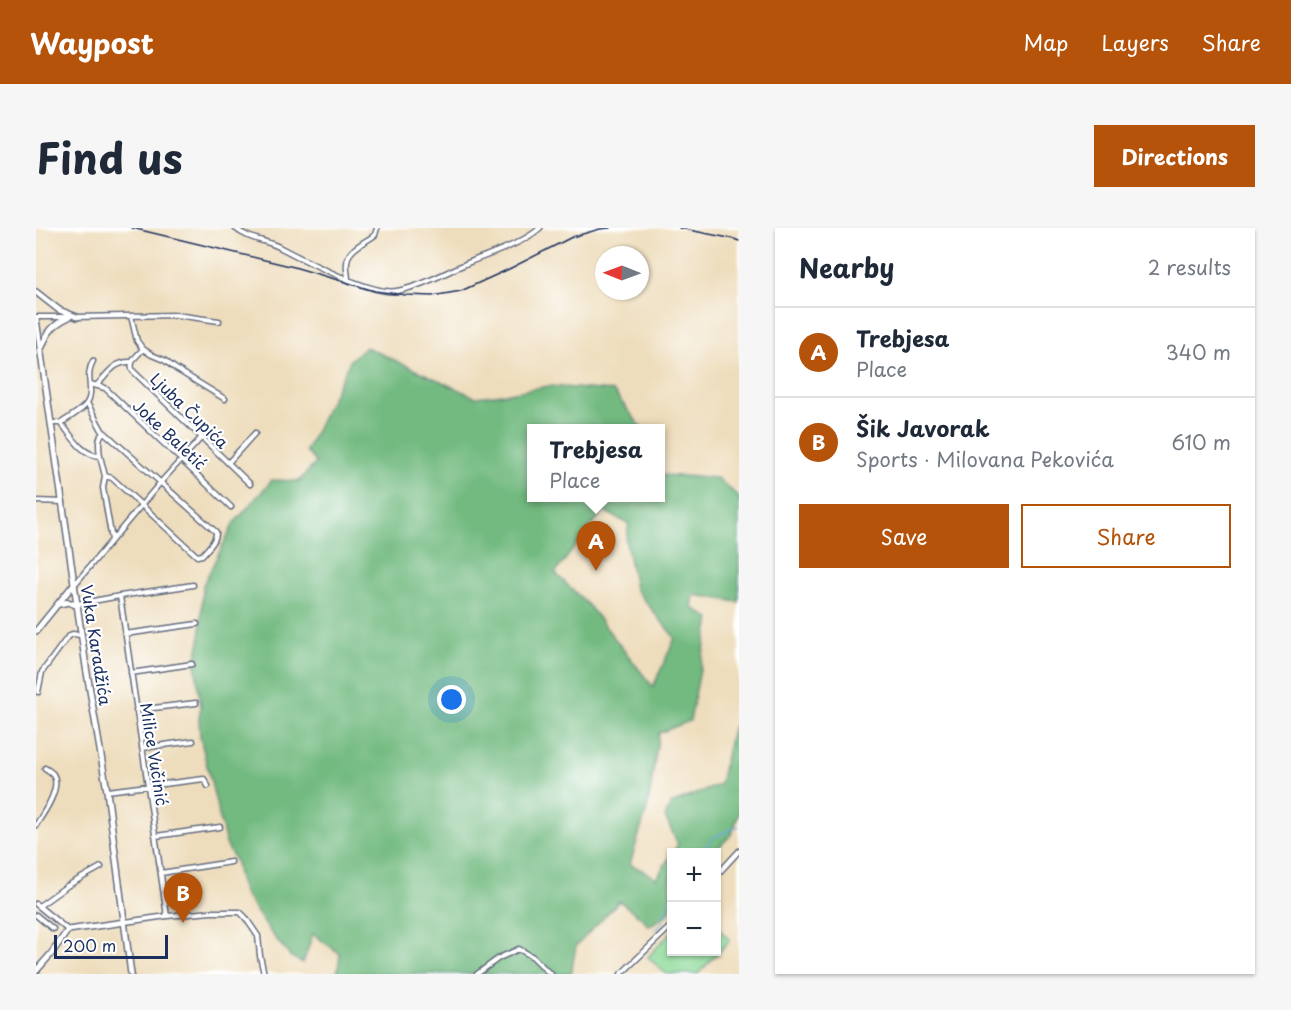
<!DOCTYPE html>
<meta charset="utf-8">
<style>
:root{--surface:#fff;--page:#f6f6f7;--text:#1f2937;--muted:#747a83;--line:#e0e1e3;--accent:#b45309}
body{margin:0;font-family:"Playpen Sans",sans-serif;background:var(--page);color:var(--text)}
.controls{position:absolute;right:18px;bottom:18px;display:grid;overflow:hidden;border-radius:0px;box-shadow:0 2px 4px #0004}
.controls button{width:54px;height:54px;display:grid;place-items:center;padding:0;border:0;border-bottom:2px solid var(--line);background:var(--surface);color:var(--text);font:30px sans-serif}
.compass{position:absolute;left:559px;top:18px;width:54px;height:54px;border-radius:50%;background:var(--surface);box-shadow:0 2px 4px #0004;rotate:271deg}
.scale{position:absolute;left:18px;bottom:15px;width:114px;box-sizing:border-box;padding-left:6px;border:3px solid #1b2f5e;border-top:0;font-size:16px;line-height:21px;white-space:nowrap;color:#1b2f5e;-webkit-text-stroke:4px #fff;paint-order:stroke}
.you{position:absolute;left:416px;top:472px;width:21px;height:21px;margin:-15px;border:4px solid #fff;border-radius:50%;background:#1a73e8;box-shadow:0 0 0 9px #1a73e833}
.badge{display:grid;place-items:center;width:39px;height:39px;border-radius:50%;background:var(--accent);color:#fff;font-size:20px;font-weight:700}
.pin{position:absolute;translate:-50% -50px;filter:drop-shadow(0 2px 3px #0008)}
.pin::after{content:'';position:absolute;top:32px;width:21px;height:18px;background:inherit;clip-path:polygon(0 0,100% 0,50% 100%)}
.popup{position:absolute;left:491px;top:196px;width:138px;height:78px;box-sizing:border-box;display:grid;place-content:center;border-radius:0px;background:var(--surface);filter:drop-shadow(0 2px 4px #0005);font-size:20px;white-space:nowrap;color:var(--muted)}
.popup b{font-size:22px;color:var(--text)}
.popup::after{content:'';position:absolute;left:50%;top:100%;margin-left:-12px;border:12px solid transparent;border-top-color:var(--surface)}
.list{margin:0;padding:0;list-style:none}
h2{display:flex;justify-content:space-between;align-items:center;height:78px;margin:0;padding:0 24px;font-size:26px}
h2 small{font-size:20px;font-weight:400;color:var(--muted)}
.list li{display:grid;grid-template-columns:39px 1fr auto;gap:18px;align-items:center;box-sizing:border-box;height:90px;padding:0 24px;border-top:2px solid var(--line)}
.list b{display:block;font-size:22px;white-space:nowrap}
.list p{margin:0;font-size:20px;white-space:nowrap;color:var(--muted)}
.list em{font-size:20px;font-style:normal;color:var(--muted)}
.actions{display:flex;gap:12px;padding:18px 24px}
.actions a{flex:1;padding:14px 0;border:2px solid var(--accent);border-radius:0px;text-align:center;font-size:21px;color:var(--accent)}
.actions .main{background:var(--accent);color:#fff}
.map{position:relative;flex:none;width:703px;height:746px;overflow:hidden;border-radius:0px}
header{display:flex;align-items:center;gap:36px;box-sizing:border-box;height:84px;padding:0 30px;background:var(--accent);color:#fff}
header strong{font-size:28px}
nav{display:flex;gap:33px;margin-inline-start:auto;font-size:21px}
.intro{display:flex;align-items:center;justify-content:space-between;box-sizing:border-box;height:144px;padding:0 36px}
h1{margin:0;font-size:42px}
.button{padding:15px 27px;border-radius:0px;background:var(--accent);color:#fff;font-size:21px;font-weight:700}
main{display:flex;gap:36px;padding:0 36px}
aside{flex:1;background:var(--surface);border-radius:0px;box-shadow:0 2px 4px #0004}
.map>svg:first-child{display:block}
.green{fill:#8dda98;stroke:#54847b;stroke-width:1.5}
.forest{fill:#72ba80;stroke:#46746f;stroke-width:1.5;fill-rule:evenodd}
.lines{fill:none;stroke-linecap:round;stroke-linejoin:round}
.stream{stroke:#68a2d8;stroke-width:1.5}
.street-casing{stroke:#656c7f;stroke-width:7}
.secondary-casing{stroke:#656c7f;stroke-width:8}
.street{stroke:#fff;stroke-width:4}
.secondary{stroke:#fff;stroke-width:5}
.rail{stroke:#1b2f5e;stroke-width:1.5}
.labels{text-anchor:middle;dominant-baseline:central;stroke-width:4.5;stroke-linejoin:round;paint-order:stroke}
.street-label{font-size:16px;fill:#1b2f5e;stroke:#fff}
</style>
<header>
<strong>Waypost</strong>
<nav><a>Map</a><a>Layers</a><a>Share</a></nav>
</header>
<div class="intro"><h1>Find us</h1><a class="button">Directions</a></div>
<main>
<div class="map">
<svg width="703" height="746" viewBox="0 0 703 746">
<rect width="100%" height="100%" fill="#fff"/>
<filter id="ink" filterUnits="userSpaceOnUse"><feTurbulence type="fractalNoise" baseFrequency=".0167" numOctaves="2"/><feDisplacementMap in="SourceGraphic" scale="12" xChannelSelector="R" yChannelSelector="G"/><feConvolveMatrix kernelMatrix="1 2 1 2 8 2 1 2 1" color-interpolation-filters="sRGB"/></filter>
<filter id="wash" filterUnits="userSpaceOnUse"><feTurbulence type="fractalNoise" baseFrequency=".008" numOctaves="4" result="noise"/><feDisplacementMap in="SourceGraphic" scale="24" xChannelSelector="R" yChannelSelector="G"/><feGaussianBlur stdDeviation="1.35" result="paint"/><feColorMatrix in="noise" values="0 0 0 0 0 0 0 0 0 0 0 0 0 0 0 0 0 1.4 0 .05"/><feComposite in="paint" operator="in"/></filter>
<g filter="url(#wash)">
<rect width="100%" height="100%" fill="#eeddbc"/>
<!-- green -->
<path class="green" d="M681,699L694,712L662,746H630L612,729L635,704L636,724H680Z"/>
<!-- forest -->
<path class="forest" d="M330,119L439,169L467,166L513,158L577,163L606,200H496V270H624L625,240L626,247L681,250L703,269V374L658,367L656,379L674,391L654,493L623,505L612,577L594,636L621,650L635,626V681L631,687L613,698L607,691L583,673L540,718L535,746H301L304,726L277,706L267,735L255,729L235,705L209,667L203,652L200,635L190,616L164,509L163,489L165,479L159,433L164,414L167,357L198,295L236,252L263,253L280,235L270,223L315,131ZM568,283L593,296L590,313L599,361L639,410L617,459L553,378L519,345L551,303Z
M703,492V584L696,606L678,624H637L642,616L629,589L635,576L684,556L696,501Z"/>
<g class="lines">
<!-- stream -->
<path class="stream" d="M665,624L678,609L703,598
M619,701L623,700C630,688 630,681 636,669"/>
</g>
</g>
<g filter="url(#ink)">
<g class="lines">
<!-- street casing -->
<g class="street-casing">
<path id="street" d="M199,0C213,12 230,12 245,20C268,32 338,68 361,63C387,58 410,44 434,34C456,25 486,16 504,0
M312,51C312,46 310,41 311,35C311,21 330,14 339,7L341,0
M95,88L101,113L107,121L116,127L128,132L140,141L189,171
M0,89H32
M40,89L140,87L183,93
M107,121C101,128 92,134 97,143L214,256
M54,156L69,160L195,279
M61,157C72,146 78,133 95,134
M51,175L67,204
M16,195H25C36,208 45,227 64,228L69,248L76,250L161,328L166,327C171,321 181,313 180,304L68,204C61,209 63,220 64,228
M25,195C32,190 47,182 51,175C59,162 48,149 57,133
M192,235L219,205
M69,248L67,260L76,312
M0,273L27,274
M39,356L124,255L165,210
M84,368L131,688
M41,376L84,368L157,357
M89,406L161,396
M95,445L156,436
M2,464L6,444L31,410L36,406L45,407
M100,482L160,475
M106,520L157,513
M71,563L168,551L172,558
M0,597C7,586 26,560 17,546C15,544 12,542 9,540
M120,608L184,599
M125,645L195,634
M680,648L703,623
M0,676L32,702
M3,678L31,658L65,639
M0,687L17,701
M89,694L131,688L175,684H204L209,689L222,708L224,728L228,746
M441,746L463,730L483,721L497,729L511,743L515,746
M585,746L636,697"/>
</g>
<!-- secondary casing -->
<g class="secondary-casing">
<path id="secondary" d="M0,64L23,82L41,89
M0,91L50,439L71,563L95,746
M6,119C11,104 18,96 33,89
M24,376L32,374L42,378
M0,403L38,356
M0,743L15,726L32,702L89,694"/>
</g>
<!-- street -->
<use href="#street" class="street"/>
<!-- secondary -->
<use href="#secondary" class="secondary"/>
<!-- rail -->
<path class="rail" d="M96,0L258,39L339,63L370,67L396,68L425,63L473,41L536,9L564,1L574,0
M643,0L698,11L703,13"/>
</g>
</g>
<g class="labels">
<!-- street labels -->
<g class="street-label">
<text transform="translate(154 182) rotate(44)">Ljuba Čupića</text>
<text transform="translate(134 206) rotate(43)">Joke Baletić</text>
<text transform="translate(61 417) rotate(81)">Vuka Karadžića</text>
<text transform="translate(119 526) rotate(81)">Milice Vučinić</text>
</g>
</g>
</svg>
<div class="controls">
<button>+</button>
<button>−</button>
</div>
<svg class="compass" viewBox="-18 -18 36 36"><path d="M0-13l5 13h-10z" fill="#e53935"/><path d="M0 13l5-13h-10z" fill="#747a83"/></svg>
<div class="scale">200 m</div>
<div class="you"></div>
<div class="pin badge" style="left:560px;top:343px">A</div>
<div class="popup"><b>Trebjesa</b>Place</div>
<div class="pin badge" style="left:147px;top:695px">B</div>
</div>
<aside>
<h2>Nearby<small>2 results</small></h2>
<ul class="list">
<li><span class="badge">A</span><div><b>Trebjesa</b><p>Place</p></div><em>340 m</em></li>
<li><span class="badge">B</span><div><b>Šik Javorak</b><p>Sports · Milovana Pekovića</p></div><em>610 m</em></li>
</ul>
<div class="actions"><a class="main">Save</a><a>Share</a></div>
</aside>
</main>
